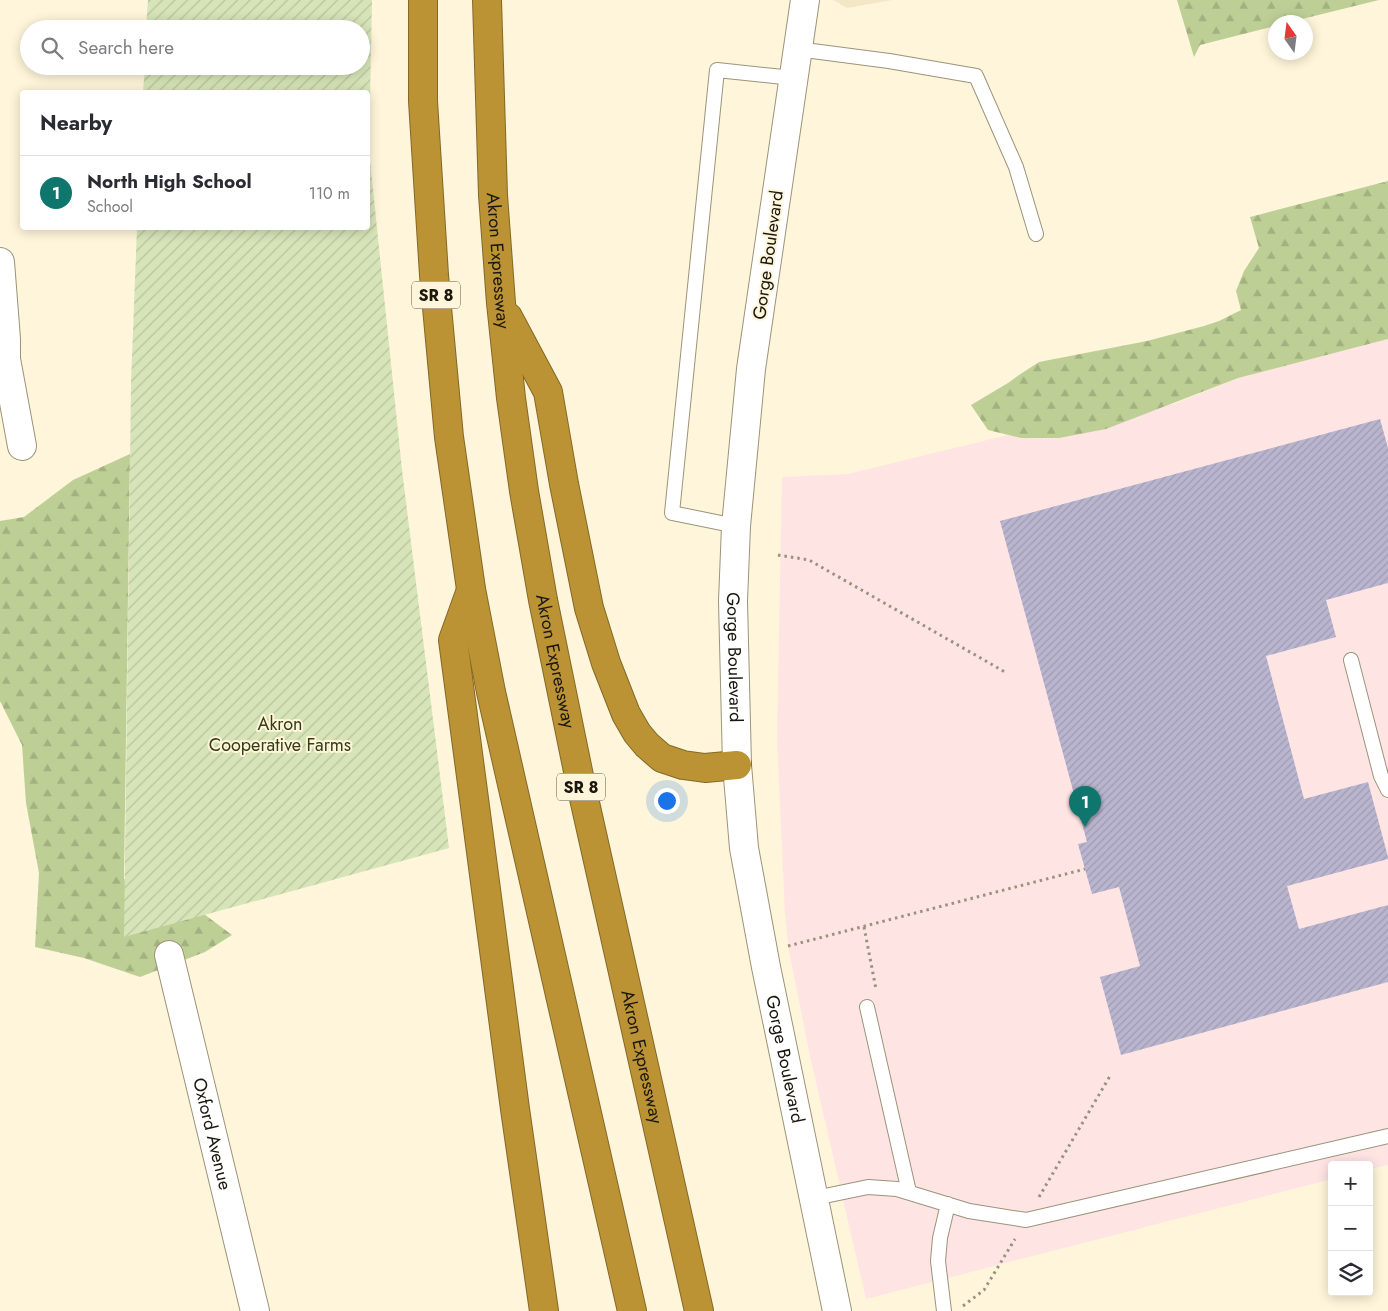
<!DOCTYPE html>
<meta charset="utf-8">
<style>
:root{--surface:#fff;--page:#f7f7f7;--text:#2b2b33;--muted:#7c7c81;--line:#e1e1e2;--accent:#0f766e}
body{margin:0;font-family:Jost,sans-serif;background:var(--page);color:var(--text)}
.controls{position:absolute;right:15px;bottom:15px;display:grid;overflow:hidden;border-radius:5px;box-shadow:0 2px 12px #0003}
.controls button{width:45px;height:45px;display:grid;place-items:center;padding:0;border:0;border-bottom:1px solid var(--line);background:var(--surface);color:var(--text);font:25px sans-serif}
.compass{position:absolute;left:1268px;top:15px;width:45px;height:45px;border-radius:50%;background:var(--surface);box-shadow:0 2px 12px #0003;rotate:346deg}
.you{position:absolute;left:666px;top:800px;width:18px;height:18px;margin:-12px;border:4px solid #fff;border-radius:50%;background:#1a73e8;box-shadow:0 0 0 8px #1a73e833}
.badge{display:grid;place-items:center;width:32px;height:32px;border-radius:50%;background:var(--accent);color:#fff;font-size:16px;font-weight:700}
.pin{position:absolute;translate:-50% -41px;filter:drop-shadow(0 1px 2px #0008)}
.pin::after{content:'';position:absolute;top:26px;width:18px;height:15px;background:inherit;clip-path:polygon(0 0,100% 0,50% 100%)}
.list{margin:0;padding:0;list-style:none}
h2{display:flex;justify-content:space-between;align-items:center;height:65px;margin:0;padding:0 20px;font-size:21px}
h2 small{font-size:16px;font-weight:400;color:var(--muted)}
.list li{display:grid;grid-template-columns:32px 1fr auto;gap:15px;align-items:center;box-sizing:border-box;height:75px;padding:0 20px;border-top:1px solid var(--line)}
.list b{display:block;font-size:19px;white-space:nowrap}
.list p{margin:0;font-size:16px;white-space:nowrap;color:var(--muted)}
.list em{font-size:16px;font-style:normal;color:var(--muted)}
.icon{flex:none;width:28px;height:28px;fill:none;stroke:currentColor;stroke-width:2;stroke-linecap:round;stroke-linejoin:round}
.map{position:relative;flex:none;width:1388px;height:1311px;overflow:hidden}
.search{position:absolute;background:var(--surface);box-shadow:0 2px 12px #0003;left:20px;top:20px;width:350px;height:55px;display:flex;align-items:center;gap:12px;box-sizing:border-box;padding:0 18px;border-radius:28px;color:var(--muted);font-size:19px}
.panel{position:absolute;background:var(--surface);box-shadow:0 2px 12px #0003;left:20px;top:90px;width:350px;height:140px;border-radius:5px}
.map>svg:first-child{display:block}
.built{fill:#f3e8c5}
.education{fill:#ffe4e4}
.forest{fill:url(#forest-firs)}
.garden{fill:url(#garden-furrows)}
.building{fill:url(#building-hatch)}
.lines{fill:none;stroke-linecap:round;stroke-linejoin:round}
.service-casing{stroke:#9b937a;stroke-width:16}
.minor-casing{stroke:#9b937a;stroke-width:30}
.tertiary-casing{stroke:#9b937a;stroke-width:30}
.motorway-casing{stroke:#836827;stroke-width:30}
.path{stroke:#99927f;stroke-width:3;stroke-dasharray:2.5 4;stroke-linecap:butt}
.service{stroke:#fff;stroke-width:14}
.minor{stroke:#fff;stroke-width:28}
.tertiary{stroke:#fff;stroke-width:28}
.motorway{stroke:#bb9334;stroke-width:28}
.labels{text-anchor:middle;dominant-baseline:central;stroke-width:4;stroke-linejoin:round;paint-order:stroke}
.shield{fill:#fef5da;stroke:#5e5a4b;stroke-width:1}
.shield-label{font-size:16px;font-weight:bold;fill:#1a170e}
.street-label{font-size:18px;fill:#1a170e;stroke:#fef5da}
.park-label{font-size:18px;fill:#343d13;stroke:#fef5da}
</style>
<div class="map">
<svg width="1388" height="1311" viewBox="0 0 1388 1311">
<defs>
<pattern id="forest-firs" width="22" height="20" patternUnits="userSpaceOnUse" patternTransform="scale(1.25)"><rect width="22" height="20" fill="#becf96"/><path d="M5 1l3.5 6h-7zM16 11l3.5 6h-7z" fill="#a3b180"/></pattern>
<pattern id="garden-furrows" width="10" height="10" patternUnits="userSpaceOnUse" patternTransform="scale(1.25)"><rect width="10" height="10" fill="#d7e4b8"/><path d="M-1 1l2-2M0 10L10 0M9 11l2-2" fill="none" stroke="#b8c39d"/></pattern>
<pattern id="building-hatch" width="6" height="6" patternUnits="userSpaceOnUse" patternTransform="scale(1.25)"><rect width="6" height="6" fill="#b9b5cf"/><path d="M-1 1l2-2M0 6l6-6M5 7l2-2" fill="none" stroke="#9e9bb1"/></pattern>
</defs>
<rect width="100%" height="100%" fill="#fef5da"/>
<!-- built -->
<path class="built" d="M833,0H892L847,8Z"/>
<!-- education -->
<path class="education" d="M1388,339V1165L1369,1169V1165H1332V1179L866,1299L810,1056L789,951L785,914L777,740L782,477L848,474L1016,433L1174,404L1238,378Z"/>
<!-- forest -->
<path class="forest" d="M1177,0H1379L1290,22H1276L1275,26L1200,45L1194,57Z
M1388,181V339L1238,378L1106,429L1059,438H1021L988,430L971,405L1008,383L1019,375L1039,362L1147,341L1204,326L1219,321L1241,310L1236,291L1244,271L1259,248L1250,217Z
M130,454L124,879L192,905L232,935L205,952L140,977L84,958L35,947L39,873L26,803L22,745L0,701V521L24,517L73,480Z"/>
<!-- garden -->
<path class="garden" d="M148,0H372L369,151L402,470L449,848L124,937L131,383L137,228H368V92H143L145,66H361V29H146Z"/>
<!-- building -->
<path class="building" d="M1380,419L1388,448V583L1326,600L1336,637L1266,656L1304,799L1368,782L1388,857V859L1287,886L1299,929L1388,905V982L1121,1055L1100,977L1140,966L1119,887L1092,894L1078,844L1087,842L1000,521Z"/>
<g class="lines">
<!-- service casing -->
<g class="service-casing">
<path id="service" d="M797,49L889,61L976,76L1016,167L1036,234
M736,526L672,513L717,70L793,78
M1351,660L1381,776L1388,790
M867,1007L909,1192
M815,1198L868,1187L897,1189L969,1211L1026,1220L1388,1136
M944,1311L938,1261L940,1238L948,1204"/>
</g>
<!-- minor casing -->
<g class="minor-casing">
<g id="minor">
<path d="M0,262L6,339V359L22,446"/>
<path id="s1" d="M169,955L255,1311"/>
</g>
</g>
<!-- tertiary casing -->
<g class="tertiary-casing">
<g id="tertiary">
<path id="s2" d="M805,0L751,369L736,526L733,601L737,765L744,848L766,967L837,1311"/>
</g>
</g>
<!-- motorway casing -->
<g class="motorway-casing">
<g id="motorway">
<path d="M423,0V101L434,275L449,437L471,589L491,692L632,1311"/>
<path id="s3" d="M487,0L493,195L501,303L511,398L524,491L543,600L579,776L699,1311"/>
<path d="M508,317L548,392L564,484L589,608L606,663L626,714L637,733L647,745L662,758L683,765L705,768L737,765"/>
<path d="M471,590L453,640L515,1109L544,1311"/>
</g>
</g>
<!-- path -->
<path class="path" d="M778,555L809,560L1005,672
M864,927L876,989
M788,946L1085,869
M1039,1197L1110,1076
M963,1306L984,1290L1015,1239"/>
<!-- service -->
<use href="#service" class="service"/>
<!-- minor -->
<use href="#minor" class="minor"/>
<!-- tertiary -->
<use href="#tertiary" class="tertiary"/>
<!-- motorway -->
<use href="#motorway" class="motorway"/>
</g>
<g class="labels">
<!-- shield labels -->
<g class="shield">
<rect x="412" y="281.5" width="48" height="27" rx="4"/>
<rect x="557" y="773.5" width="48" height="27" rx="4"/>
</g>
<g class="shield-label">
<text x="436" y="295">SR 8</text>
<text x="581" y="787">SR 8</text>
</g>
<!-- street labels -->
<g class="street-label">
<text transform="translate(768 255) rotate(-82)">Gorge Boulevard</text>
<text stroke="none"><textPath href="#s3" startOffset="261">Akron Expressway</textPath></text>
<text stroke="none"><textPath href="#s2" startOffset="662">Gorge Boulevard</textPath></text>
<text stroke="none"><textPath href="#s3" startOffset="666">Akron Expressway</textPath></text>
<text stroke="none"><textPath href="#s3" startOffset="1071">Akron Expressway</textPath></text>
<text stroke="none"><textPath href="#s2" startOffset="1068">Gorge Boulevard</textPath></text>
<text stroke="none"><textPath href="#s1" startOffset="184">Oxford Avenue</textPath></text>
</g>
<!-- park labels -->
<g class="park-label">
<text x="280" y="724">Akron<tspan x="280" dy="21">Cooperative Farms</tspan></text>
</g>
</g>
</svg>
<div class="controls">
<button>+</button>
<button>−</button>
<button><svg class="icon" aria-label="layers" viewBox="0 0 24 24"><path d="M12 4l9 5-9 5-9-5zM3 14l9 5 9-5"/></svg></button>
</div>
<svg class="compass" viewBox="-18 -18 36 36"><path d="M0-13l5 13h-10z" fill="#e53935"/><path d="M0 13l5-13h-10z" fill="#7c7c81"/></svg>
<div class="you"></div>
<div class="pin badge" style="left:1085px;top:827px">1</div>
<div class="search"><svg class="icon" aria-label="search" viewBox="0 0 24 24"><circle cx="10" cy="10" r="6"/><path d="M15 15l6 6"/></svg>Search here</div>
<section class="panel">
<h2>Nearby<small></small></h2>
<ul class="list">
<li><span class="badge">1</span><div><b>North High School</b><p>School</p></div><em>110 m</em></li>
</ul>
</section>
</div>
